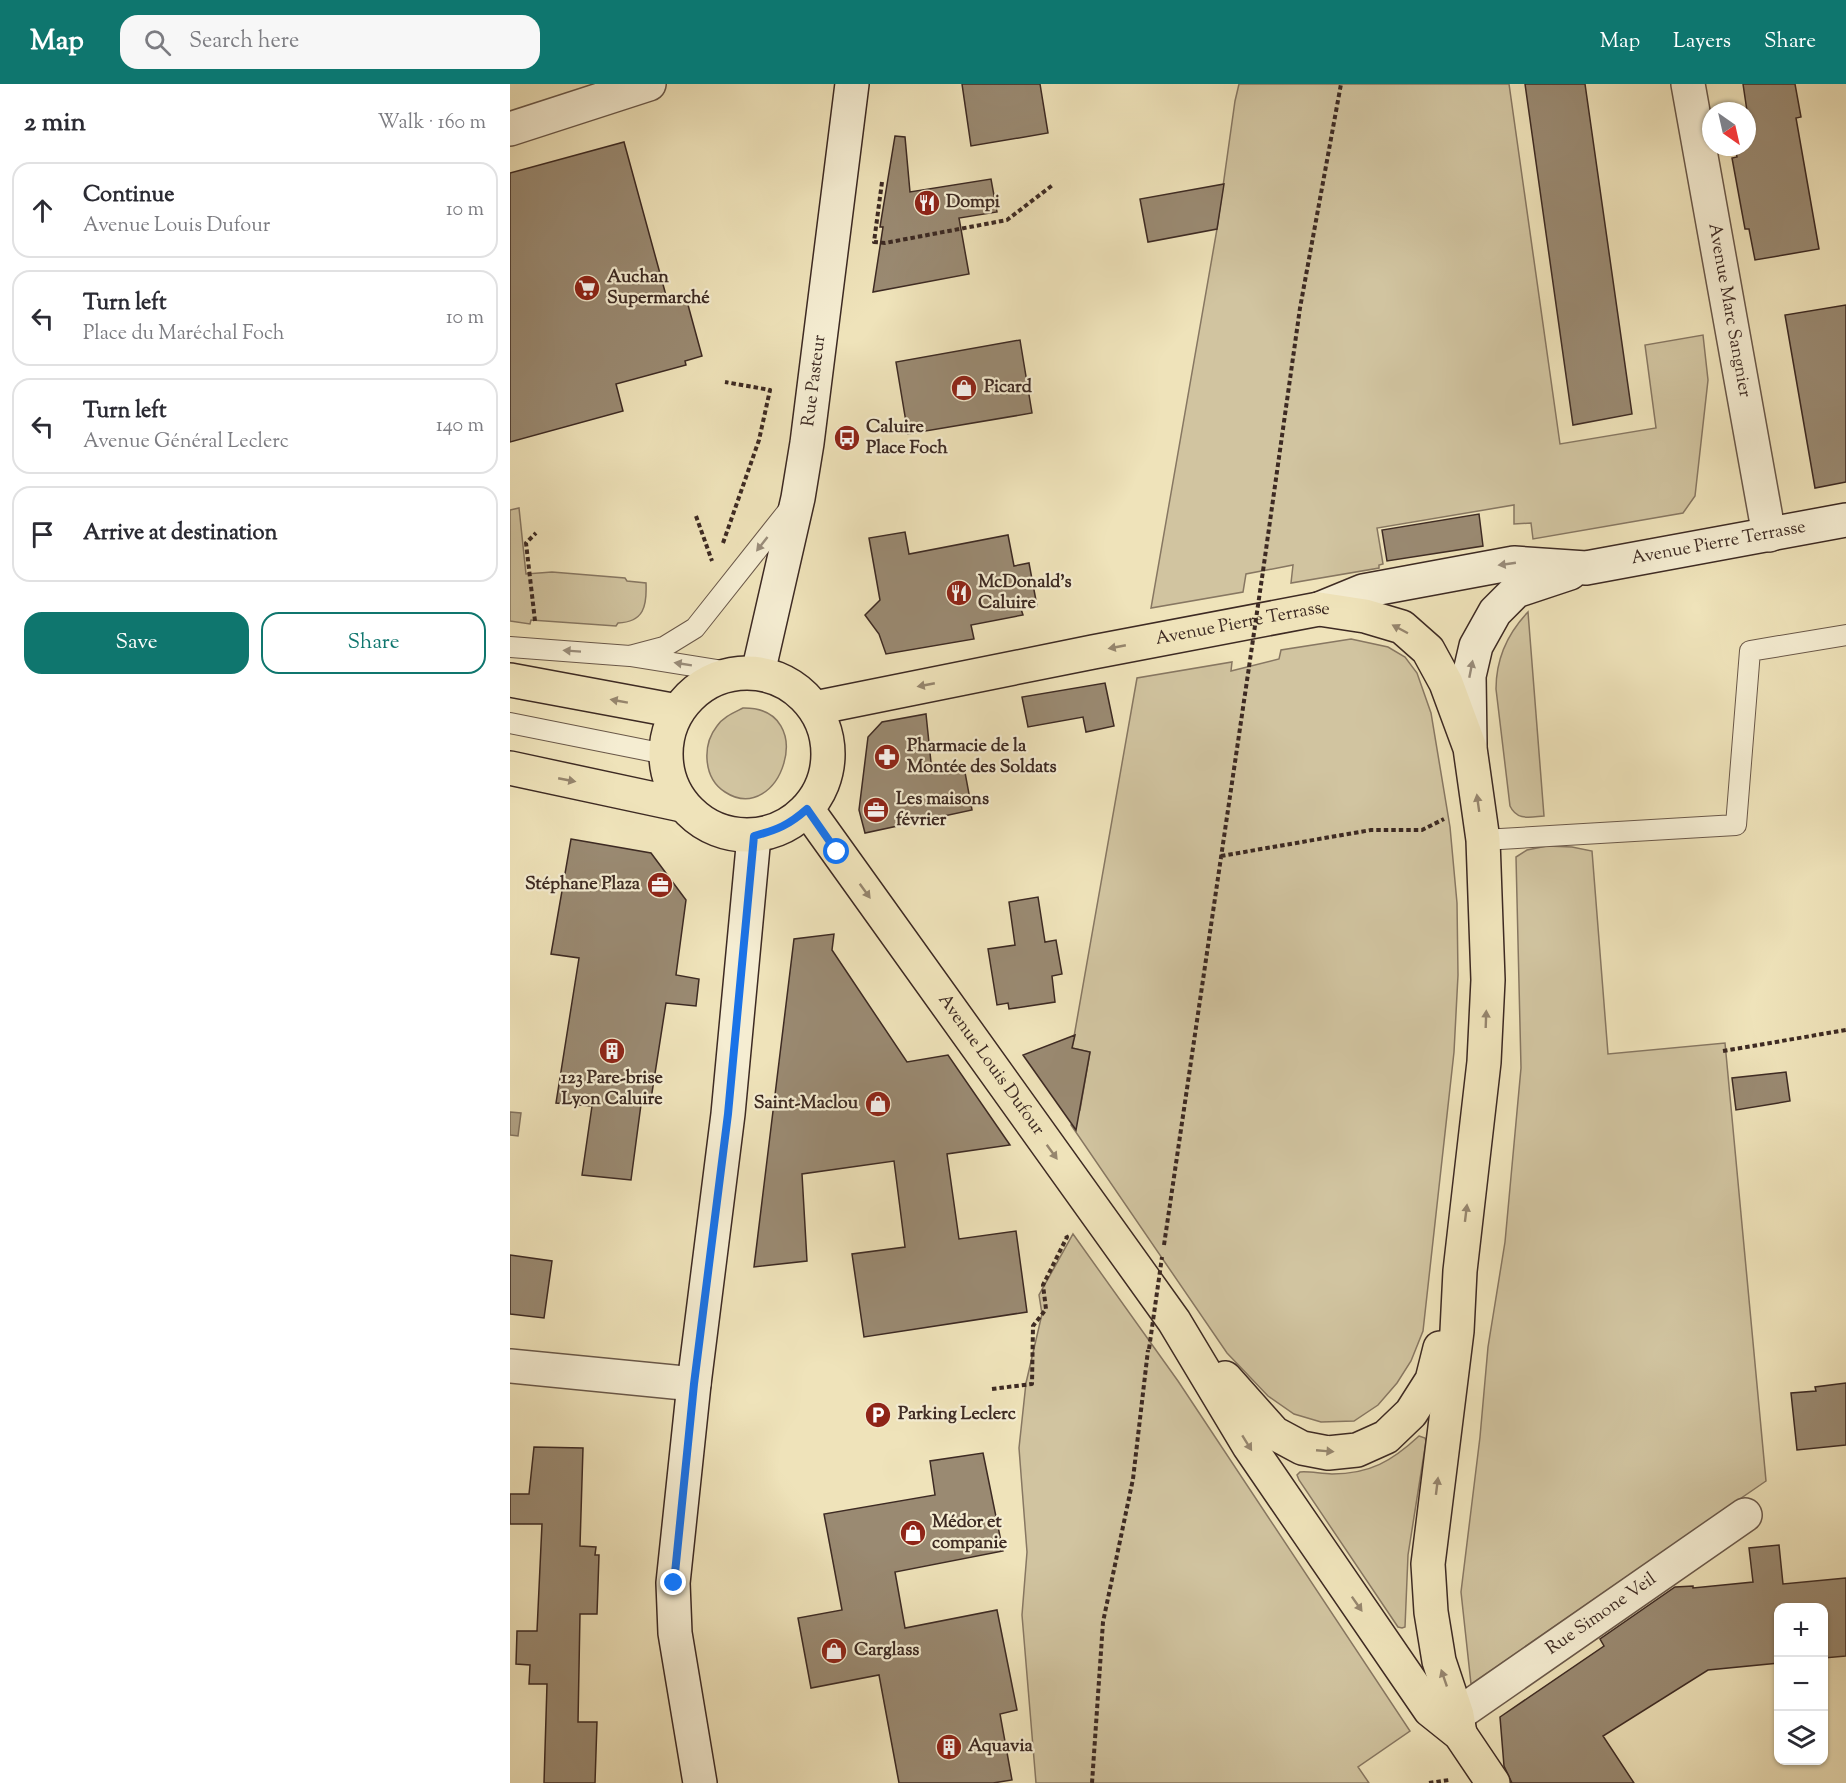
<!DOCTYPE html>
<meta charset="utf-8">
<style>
:root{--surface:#fff;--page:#f7f7f7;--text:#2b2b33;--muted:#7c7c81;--line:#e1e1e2;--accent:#0f766e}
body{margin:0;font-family:"Sorts Mill Goudy",serif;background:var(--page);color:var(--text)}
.controls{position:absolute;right:18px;bottom:18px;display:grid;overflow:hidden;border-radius:12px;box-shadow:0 2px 4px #0004}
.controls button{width:54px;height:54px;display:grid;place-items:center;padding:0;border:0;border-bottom:2px solid var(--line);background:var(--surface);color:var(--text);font:30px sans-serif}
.compass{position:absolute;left:1192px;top:18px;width:54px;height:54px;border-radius:50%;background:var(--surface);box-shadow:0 2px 4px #0004;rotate:146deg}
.stop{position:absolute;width:18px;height:18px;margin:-14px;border:4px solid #1a73e8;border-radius:50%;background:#fff}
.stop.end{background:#1a73e8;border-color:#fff;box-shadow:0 2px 6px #0008}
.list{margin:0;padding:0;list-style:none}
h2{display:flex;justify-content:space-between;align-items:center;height:78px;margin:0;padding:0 24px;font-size:26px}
h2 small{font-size:20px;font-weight:400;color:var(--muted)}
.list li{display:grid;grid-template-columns:39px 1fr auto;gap:18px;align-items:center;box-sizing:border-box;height:96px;margin:0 12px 12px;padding:0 12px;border:2px solid var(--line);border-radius:18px}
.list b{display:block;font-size:22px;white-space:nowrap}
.list p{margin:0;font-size:20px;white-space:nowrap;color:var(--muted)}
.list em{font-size:20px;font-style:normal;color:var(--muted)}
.actions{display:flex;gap:12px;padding:18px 24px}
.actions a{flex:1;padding:14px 0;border:2px solid var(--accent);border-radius:18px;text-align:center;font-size:21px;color:var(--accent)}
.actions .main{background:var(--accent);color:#fff}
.icon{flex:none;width:33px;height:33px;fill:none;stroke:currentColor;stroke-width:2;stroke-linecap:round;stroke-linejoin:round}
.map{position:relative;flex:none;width:1336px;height:1699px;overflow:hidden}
header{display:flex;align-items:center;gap:36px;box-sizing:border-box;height:84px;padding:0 30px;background:var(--accent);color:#fff}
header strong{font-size:28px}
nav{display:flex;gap:33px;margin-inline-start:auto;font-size:21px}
.search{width:420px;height:54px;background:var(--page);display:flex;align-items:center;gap:15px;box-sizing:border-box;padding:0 21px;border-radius:18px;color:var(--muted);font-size:22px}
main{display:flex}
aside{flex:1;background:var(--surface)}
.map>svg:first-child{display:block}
.green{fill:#d1c4a0;stroke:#877762;stroke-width:1.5}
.water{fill:#b2a487;stroke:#83735f;stroke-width:1.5}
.building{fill:#9a8a72;stroke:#3d2a23;stroke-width:1.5}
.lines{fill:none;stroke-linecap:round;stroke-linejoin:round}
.lane-casing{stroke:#6a5849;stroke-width:22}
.street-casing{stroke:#6a5849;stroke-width:36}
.secondary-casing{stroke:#3d2a23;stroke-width:36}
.primary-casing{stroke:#3d2a23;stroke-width:36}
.path{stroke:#3d2a23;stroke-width:4;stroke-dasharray:4.5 3;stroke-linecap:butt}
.lane{stroke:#f5edd2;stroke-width:20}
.street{stroke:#f5edd2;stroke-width:33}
.secondary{stroke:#f5edd2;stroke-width:33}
.primary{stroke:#efe3ba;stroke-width:33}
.path-bridge{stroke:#3d2a23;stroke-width:4;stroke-dasharray:4.5 3;stroke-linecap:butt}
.oneway{fill:#998c7a}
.oneway2{fill:#96866e}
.route{stroke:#1a73e8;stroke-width:8}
.labels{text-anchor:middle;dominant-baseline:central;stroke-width:4.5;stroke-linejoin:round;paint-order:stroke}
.poi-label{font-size:18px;font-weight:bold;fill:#3d2a23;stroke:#f5edd2;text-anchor:start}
.street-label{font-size:18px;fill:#3d2a23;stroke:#f5edd2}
</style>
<header>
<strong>Map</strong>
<div class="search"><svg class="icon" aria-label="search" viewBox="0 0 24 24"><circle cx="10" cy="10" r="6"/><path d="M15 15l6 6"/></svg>Search here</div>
<nav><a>Map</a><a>Layers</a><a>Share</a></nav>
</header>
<main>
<aside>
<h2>2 min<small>Walk · 160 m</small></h2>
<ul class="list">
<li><svg class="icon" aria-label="ahead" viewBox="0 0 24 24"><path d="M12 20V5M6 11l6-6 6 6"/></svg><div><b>Continue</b><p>Avenue Louis Dufour</p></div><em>10 m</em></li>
<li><svg class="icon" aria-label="left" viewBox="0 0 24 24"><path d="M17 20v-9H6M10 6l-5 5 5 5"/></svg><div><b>Turn left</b><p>Place du Maréchal Foch</p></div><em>10 m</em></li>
<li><svg class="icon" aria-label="left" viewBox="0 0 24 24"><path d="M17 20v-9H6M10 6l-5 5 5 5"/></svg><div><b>Turn left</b><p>Avenue Général Leclerc</p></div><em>140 m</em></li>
<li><svg class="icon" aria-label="arrive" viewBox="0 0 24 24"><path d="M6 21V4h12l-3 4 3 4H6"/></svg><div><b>Arrive at destination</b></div></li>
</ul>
<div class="actions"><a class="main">Save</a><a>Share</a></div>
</aside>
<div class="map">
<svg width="1336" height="1699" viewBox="0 0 1336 1699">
<rect width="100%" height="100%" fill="#efe3ba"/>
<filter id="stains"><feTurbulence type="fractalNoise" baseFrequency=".00333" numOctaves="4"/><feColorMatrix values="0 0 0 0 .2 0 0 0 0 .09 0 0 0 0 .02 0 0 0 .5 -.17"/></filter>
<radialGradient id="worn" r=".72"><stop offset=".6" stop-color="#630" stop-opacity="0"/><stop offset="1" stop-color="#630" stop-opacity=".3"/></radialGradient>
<!-- green -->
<path class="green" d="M729,0H999L1050,360L1146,344L1135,261L1193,251L1198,296L1185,412L1173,429L1023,455L1021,439L1004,440V421L867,444L873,480L869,481V484L781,499L783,481L736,490L733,508L641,524L707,145L725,17Z
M9,424L16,490L42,488L115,494L117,497L136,499C137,522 134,538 108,539L106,542L21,536L20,540L0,537V426Z
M1018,528L1034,732C1020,733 1007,737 1000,722L986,605C986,575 998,549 1018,528Z
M841,555L878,563L895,573L907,589L921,629L940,743L947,819L948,891L944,968L913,1247L901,1277L887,1299L868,1321L844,1337L811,1338L784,1330L758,1312L717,1269L561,1041L570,1026L580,968L562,964L627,594L722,578L721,587L769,575L771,566Z
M233,624C311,623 270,744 215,708C193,694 192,661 207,642C213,633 223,629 233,624Z
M1037,762L1062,763L1082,767L1098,970L1215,959L1256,1397L961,1600L951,1508L970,1353L978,1263L995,1158L1011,984L1006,773L1017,766Z
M563,1150L668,1297L900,1647L848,1683L859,1699H526L512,1531L517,1468L509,1364L516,1299L532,1230L529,1211Z
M909,1352L915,1354L916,1357L898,1471L895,1543L892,1544L888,1543L789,1396L787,1391L790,1388C800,1387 811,1390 822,1390C860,1390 882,1377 909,1352Z"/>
<!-- water -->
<path class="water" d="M0,1028L11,1029L8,1052L0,1051Z"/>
<!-- building -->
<path class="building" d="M452,0H530L538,49L461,62Z
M1015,0H1075L1122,330L1063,341Z
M1233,0H1285L1291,33L1286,34L1309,165L1245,176L1239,145H1235L1222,74L1227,73L1225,63H1237V27Z
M385,52L395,53L400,108L481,95L487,128L449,134L459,190L363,208L373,143H370Z
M114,58L157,215L175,210L192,272L175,277L176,281L106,300L113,327L0,358V89Z
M714,100L707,145L638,158L630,115Z
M1336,221V398L1305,404L1275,231Z
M510,256L522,329L398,350L386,278Z
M969,430L973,462L877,477L872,446Z
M395,448L399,470L498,451L504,482L519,479L527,522L511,525L513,531L461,541L464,555L376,570L369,550L355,531L370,516L359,454Z
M595,599L604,642L576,648L573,633L518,643L512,613Z
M416,630L422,688L454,683L462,726L355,749L349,726L358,653L372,638Z
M61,755L141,769L176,816L166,891L189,895L186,922L156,919L141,1015L132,1013L121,1096L72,1091L82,1022L46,1019L69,874L41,870Z
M528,813L535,858L546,856L552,890L542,892L545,918L499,925L498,919L487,921L478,865L505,861L499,818Z
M324,850L322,866L397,978L438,971L500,1061L437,1070L449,1155L506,1147L517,1228L354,1253L342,1170L395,1163L384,1077L292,1090L297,1177L244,1183L284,855Z
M565,951L562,964L580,968L566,1046L513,971Z
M1276,988L1280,1017L1226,1026L1222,994Z
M0,1171L42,1177L34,1234L0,1230Z
M1336,1299V1361L1287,1366L1281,1309L1306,1307L1305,1303Z
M24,1363L73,1364L70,1462L86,1463L85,1471H89L87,1530H70L68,1638H87L85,1699H34L37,1600H19L20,1581L6,1580L7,1547H27L32,1440H0V1410H19Z
M473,1369L493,1467L385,1488L395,1544L487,1526L507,1626L490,1630L502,1696L483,1699H389L369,1591L301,1604L288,1534L332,1526L314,1430L425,1411L420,1377Z
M1269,1461L1273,1500L1336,1494V1572L1314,1574V1524H1269V1579L1198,1586L1093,1652L1124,1699H1002L994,1682L990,1633L1094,1562L1090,1555L1165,1503L1183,1502V1504L1243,1498L1239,1464Z"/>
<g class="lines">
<!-- lane casing -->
<g class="lane-casing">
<path id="lane" d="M0,563L120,572L226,589
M120,572L154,563L185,544L281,423
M0,639L155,670
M973,756L1226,741L1240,567L1336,551"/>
</g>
<!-- street casing -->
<g class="street-casing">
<g id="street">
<path id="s1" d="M1178,0L1259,451"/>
<path d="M0,45L139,0"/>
<path d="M0,1282L184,1300"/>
<path id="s2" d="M947,1631L1235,1431"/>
</g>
</g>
<!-- secondary casing -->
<g class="secondary-casing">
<g id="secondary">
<path id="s3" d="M809,525L853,507L1004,479L1076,484L1336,436"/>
<path id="s4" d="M248,589L288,414L297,359L342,0"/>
<path d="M960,660L959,592L966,562L985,528L1006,507L1060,489"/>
<path d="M190,1699L165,1549L163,1499L184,1300L218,1030L244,752"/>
</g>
</g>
<!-- primary casing -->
<g class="primary-casing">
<g id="primary">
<circle cx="237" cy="670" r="81"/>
<path d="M0,596L167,627"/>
<path id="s5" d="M305,624L583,568L809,525L855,532L892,543L918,566L936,599L960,664L973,756L978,896L974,978L950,1187L947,1247L918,1480L921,1528L929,1577L947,1631L950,1650"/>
<path d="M0,684L172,721"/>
<path id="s6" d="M297,725L664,1237L739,1362L920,1626L950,1650L983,1699"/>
<path d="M715,1294L764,1349L792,1364L818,1369L847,1366L876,1353L901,1329L922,1296L930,1264"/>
</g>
</g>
<!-- path -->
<path class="path" d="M372,98L364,158L375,159L497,136L544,100
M186,432L202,477
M213,459L249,356L260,306L215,298
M753,487L790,224L831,0
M25,537L16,459L26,449
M711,772L861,746H912L934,735
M1213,967L1336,946
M654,1161L739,583
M482,1305L522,1300L523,1242L536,1225L533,1201L557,1153L556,1151
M582,1699L593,1538L623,1395L638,1266
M919,1699L939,1696"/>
<!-- lane -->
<use href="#lane" class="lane"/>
<!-- street -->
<use href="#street" class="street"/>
<!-- secondary -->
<use href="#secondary" class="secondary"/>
<!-- primary -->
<use href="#primary" class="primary"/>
<!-- path-bridge -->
<path class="path-bridge" d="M739,583L753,487
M639,1265L652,1173"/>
</g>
<!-- one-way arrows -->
<defs><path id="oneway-solid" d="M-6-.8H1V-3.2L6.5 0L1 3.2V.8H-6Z" transform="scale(1.5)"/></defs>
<g class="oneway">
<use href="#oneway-solid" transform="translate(252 460) rotate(128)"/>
<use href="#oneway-solid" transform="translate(997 480) rotate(172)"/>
<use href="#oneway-solid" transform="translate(62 567) rotate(-176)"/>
<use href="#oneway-solid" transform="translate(173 580) rotate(-171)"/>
<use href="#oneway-solid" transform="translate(961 585) rotate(-79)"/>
</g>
<g class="oneway2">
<use href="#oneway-solid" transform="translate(890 545) rotate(-152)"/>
<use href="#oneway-solid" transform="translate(607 563) rotate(169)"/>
<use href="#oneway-solid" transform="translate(416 601) rotate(169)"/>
<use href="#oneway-solid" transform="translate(109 617) rotate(-170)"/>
<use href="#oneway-solid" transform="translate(57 696) rotate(11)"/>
<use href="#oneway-solid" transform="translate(968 719) rotate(-98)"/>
<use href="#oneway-solid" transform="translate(355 807) rotate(54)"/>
<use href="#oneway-solid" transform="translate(976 935) rotate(-88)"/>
<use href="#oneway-solid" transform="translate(542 1068) rotate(54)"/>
<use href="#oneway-solid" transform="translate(956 1129) rotate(-83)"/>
<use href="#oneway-solid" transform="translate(737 1359) rotate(58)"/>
<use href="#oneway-solid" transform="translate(815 1367) rotate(5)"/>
<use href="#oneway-solid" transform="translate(927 1402) rotate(-83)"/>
<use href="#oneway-solid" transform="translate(847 1520) rotate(55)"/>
<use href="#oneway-solid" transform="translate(934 1594) rotate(-109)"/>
</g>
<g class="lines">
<!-- route -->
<path class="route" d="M164,1499L184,1300L218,1030L244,752C267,746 279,741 297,725L327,768"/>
</g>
<!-- icons -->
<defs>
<g id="restaurant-disc" transform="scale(1.35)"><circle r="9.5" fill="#8f2418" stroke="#f5edd2"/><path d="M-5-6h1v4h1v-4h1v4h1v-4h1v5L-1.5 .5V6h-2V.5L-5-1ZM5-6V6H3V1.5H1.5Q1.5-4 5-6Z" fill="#fff"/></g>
<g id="supermarket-disc" transform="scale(1.35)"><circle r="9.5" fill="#8f2418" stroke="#f5edd2"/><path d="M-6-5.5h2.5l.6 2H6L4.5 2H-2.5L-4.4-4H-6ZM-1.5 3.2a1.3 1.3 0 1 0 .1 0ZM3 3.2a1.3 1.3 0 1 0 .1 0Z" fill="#fff"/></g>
<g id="shop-disc" transform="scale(1.35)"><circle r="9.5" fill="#8f2418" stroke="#f5edd2"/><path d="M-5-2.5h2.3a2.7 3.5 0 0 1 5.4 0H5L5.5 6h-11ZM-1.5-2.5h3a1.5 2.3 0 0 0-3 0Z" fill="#fff"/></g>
<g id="bus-disc" transform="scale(1.35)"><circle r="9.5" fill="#8f2418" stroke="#f5edd2"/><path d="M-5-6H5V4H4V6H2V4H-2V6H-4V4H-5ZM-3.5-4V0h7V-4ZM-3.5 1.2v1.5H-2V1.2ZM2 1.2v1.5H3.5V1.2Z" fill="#fff"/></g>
<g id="pharmacy-disc" transform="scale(1.35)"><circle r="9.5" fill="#8f2418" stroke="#f5edd2"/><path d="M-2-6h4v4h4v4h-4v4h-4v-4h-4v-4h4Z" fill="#fff"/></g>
<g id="office-disc" transform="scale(1.35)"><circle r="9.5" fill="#8f2418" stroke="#f5edd2"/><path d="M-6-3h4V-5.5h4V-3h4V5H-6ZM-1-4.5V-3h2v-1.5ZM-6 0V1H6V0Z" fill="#fff"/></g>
<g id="building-disc" transform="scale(1.35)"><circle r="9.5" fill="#8f2418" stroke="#f5edd2"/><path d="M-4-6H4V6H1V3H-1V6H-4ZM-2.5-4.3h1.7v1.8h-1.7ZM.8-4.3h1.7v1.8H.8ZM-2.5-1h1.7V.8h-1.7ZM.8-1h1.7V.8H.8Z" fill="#fff"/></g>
<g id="parking-disc" transform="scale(1.35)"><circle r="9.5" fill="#8f2418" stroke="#f5edd2"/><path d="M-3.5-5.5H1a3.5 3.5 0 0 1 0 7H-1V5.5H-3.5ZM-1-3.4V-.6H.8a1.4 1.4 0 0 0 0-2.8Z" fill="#fff"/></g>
</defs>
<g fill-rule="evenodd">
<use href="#restaurant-disc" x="417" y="119"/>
<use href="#supermarket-disc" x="77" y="204"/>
<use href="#shop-disc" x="454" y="304"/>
<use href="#bus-disc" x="337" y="354"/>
<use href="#restaurant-disc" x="449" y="509"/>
<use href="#pharmacy-disc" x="377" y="673"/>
<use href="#office-disc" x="366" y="726"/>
<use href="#office-disc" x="150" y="801"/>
<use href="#building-disc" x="102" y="967"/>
<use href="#shop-disc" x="368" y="1020"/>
<use href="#parking-disc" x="368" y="1331"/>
<use href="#shop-disc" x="403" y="1449"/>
<use href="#shop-disc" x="324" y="1567"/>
<use href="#building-disc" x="439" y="1663"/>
</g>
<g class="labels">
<!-- poi labels -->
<g class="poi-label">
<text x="436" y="119">Dompi</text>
<text x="97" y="194">Auchan<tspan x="97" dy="21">Supermarché</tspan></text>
<text x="474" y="304">Picard</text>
<text x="356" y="344">Caluire<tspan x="356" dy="21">Place Foch</tspan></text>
<text x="468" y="499">McDonald's<tspan x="468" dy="21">Caluire</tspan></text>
<text x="397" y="663">Pharmacie de la<tspan x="397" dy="21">Montée des Soldats</tspan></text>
<text x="386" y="716">Les maisons<tspan x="386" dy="21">février</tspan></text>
<text x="130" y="801" text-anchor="end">Stéphane Plaza</text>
<text x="102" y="995" text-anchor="middle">123 Pare-brise<tspan x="102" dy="21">Lyon Caluire</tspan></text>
<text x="348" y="1020" text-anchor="end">Saint-Maclou</text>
<text x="388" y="1331">Parking Leclerc</text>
<text x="422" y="1439">Médor et<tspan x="422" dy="21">companie</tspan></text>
<text x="344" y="1567">Carglass</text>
<text x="458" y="1663">Aquavia</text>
</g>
<!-- street labels -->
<g class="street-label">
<text stroke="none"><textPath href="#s1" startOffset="230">Avenue Marc Sangnier</textPath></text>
<text stroke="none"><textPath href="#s4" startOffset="298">Rue Pasteur</textPath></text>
<text stroke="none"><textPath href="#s3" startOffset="408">Avenue Pierre Terrasse</textPath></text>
<text stroke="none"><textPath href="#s5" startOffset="436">Avenue Pierre Terrasse</textPath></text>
<text stroke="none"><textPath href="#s6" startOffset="315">Avenue Louis Dufour</textPath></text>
<text stroke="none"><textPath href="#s2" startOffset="176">Rue Simone Veil</textPath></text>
</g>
</g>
<rect width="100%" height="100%" filter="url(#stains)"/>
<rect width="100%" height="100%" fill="url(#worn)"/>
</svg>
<div class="controls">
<button>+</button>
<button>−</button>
<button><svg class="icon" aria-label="layers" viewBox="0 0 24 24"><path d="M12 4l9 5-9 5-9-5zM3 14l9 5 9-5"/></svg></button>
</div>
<svg class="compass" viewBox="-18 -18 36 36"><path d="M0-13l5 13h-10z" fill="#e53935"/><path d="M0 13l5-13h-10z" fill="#7c7c81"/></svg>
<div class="stop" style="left:327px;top:768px"></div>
<div class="stop end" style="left:164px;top:1499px"></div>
</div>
</main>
